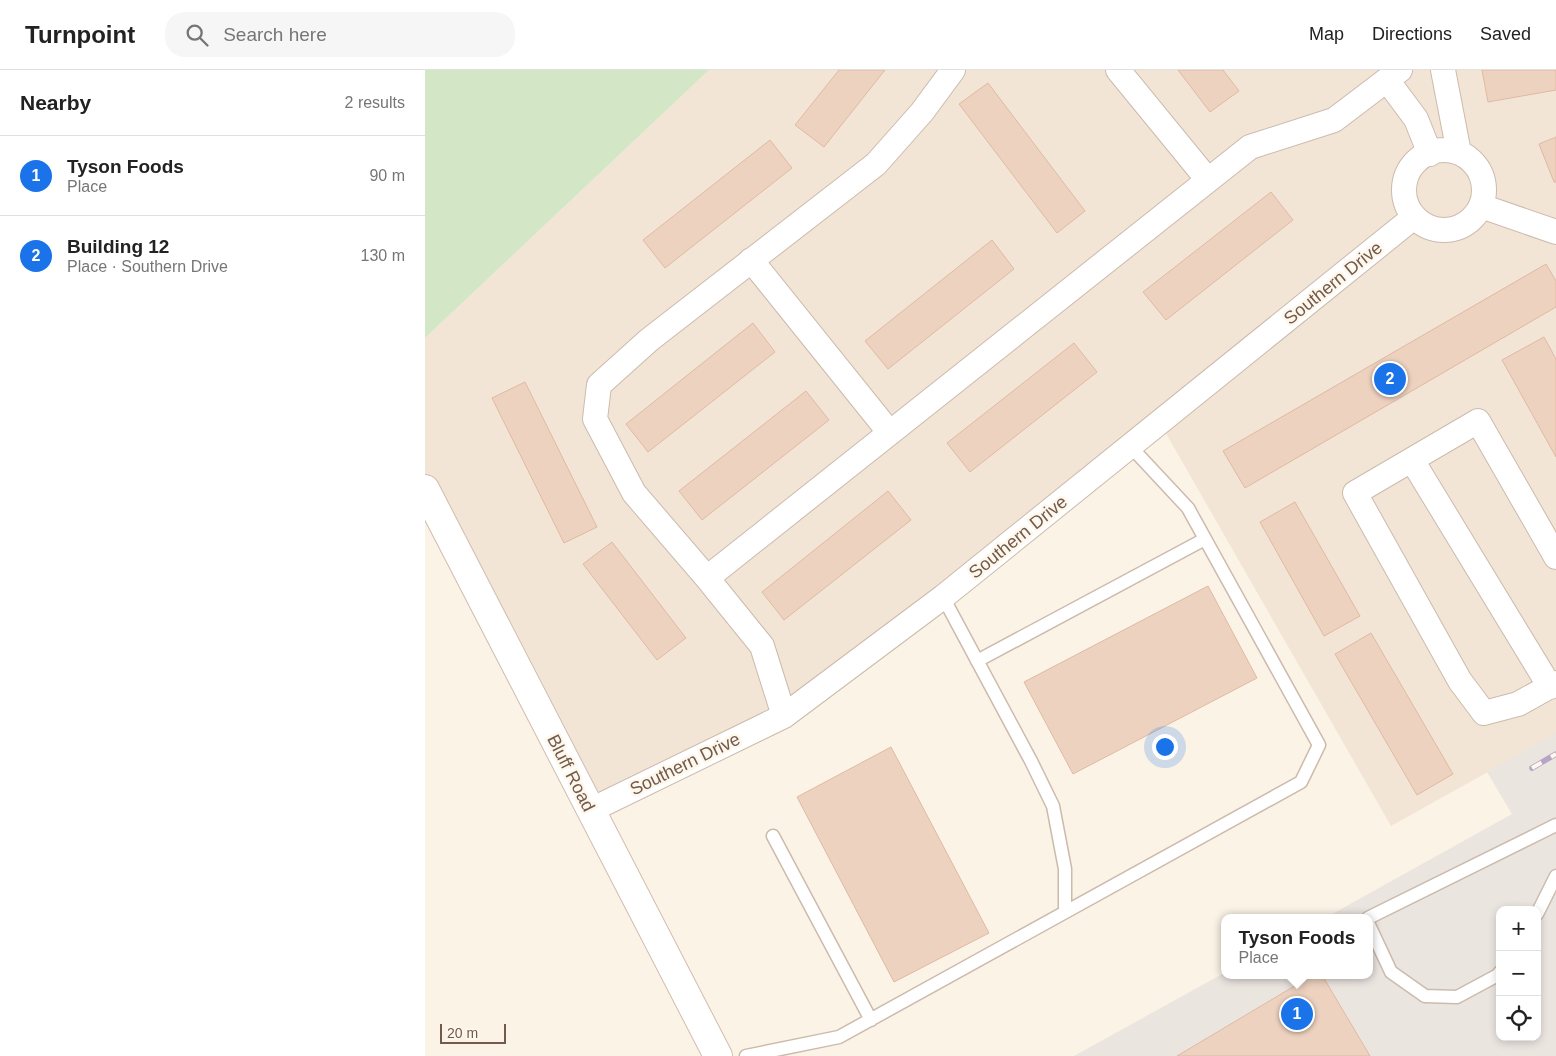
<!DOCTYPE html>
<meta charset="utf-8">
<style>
:root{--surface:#fff;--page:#f6f6f6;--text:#222;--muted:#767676;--line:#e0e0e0;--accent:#1a73e8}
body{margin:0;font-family:Helvetica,sans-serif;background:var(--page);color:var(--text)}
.controls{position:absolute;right:15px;bottom:15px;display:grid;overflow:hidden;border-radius:10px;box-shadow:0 2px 8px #0003}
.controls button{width:45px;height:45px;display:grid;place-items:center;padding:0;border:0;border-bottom:1px solid var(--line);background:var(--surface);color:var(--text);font:25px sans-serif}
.scale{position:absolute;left:15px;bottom:12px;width:66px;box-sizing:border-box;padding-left:5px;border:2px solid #725a4d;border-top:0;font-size:14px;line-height:18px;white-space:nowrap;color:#725a4d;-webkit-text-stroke:4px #fef7ec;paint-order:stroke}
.you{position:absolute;left:739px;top:676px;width:18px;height:18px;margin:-12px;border:4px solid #fff;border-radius:50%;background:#1a73e8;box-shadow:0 0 0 8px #1a73e833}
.badge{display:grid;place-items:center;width:32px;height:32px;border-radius:50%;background:var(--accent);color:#fff;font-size:16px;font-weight:700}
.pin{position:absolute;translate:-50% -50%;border:2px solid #fff;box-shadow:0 1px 5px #0006}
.popup{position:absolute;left:796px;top:844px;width:152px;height:65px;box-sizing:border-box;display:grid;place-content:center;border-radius:10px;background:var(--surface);filter:drop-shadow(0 1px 4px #0005);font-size:16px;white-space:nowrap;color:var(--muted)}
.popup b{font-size:19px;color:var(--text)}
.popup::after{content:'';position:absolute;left:50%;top:100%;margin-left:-10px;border:10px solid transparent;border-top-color:var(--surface)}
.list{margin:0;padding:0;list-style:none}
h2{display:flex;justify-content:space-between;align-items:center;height:65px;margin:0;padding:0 20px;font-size:21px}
h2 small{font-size:16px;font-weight:400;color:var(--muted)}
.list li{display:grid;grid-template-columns:32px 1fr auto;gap:15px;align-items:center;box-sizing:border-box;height:80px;padding:0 20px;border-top:1px solid var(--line)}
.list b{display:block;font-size:19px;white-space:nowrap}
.list p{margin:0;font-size:16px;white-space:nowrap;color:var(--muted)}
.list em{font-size:16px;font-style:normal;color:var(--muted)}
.icon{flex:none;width:28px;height:28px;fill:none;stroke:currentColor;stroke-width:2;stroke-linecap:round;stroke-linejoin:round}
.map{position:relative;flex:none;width:1131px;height:986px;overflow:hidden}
header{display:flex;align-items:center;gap:30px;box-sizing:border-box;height:70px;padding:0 25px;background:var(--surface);border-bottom:1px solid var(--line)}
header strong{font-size:24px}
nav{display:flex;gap:28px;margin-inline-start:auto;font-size:18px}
.search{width:350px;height:45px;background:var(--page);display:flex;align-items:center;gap:12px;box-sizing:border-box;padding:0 18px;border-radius:20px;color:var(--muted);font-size:19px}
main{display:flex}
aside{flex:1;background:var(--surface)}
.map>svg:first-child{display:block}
.residential{fill:#f2e5d5}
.industrial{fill:#ebe5e0;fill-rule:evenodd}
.green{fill:#d3e7c6}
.building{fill:#eed2c0;stroke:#dfb9a2}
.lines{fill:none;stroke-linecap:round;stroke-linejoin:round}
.lane-casing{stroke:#ccbbad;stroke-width:15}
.street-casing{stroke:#ccbbad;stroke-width:26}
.secondary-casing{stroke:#d0bdae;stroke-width:30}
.lane{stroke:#fff;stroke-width:12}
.street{stroke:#fff;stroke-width:24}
.secondary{stroke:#fff;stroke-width:28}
.rail-casing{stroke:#b6a5c4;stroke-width:5.5}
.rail{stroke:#fef7ec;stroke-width:4;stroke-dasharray:11;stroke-linecap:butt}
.labels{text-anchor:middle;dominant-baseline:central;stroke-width:5;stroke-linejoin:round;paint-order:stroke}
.street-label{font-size:18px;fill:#725a4d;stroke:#fef7ec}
</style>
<header>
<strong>Turnpoint</strong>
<div class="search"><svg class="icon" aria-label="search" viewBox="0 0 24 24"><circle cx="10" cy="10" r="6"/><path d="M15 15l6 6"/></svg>Search here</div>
<nav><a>Map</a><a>Directions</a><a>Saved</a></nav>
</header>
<main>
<aside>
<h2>Nearby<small>2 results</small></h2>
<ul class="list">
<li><span class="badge">1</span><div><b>Tyson Foods</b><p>Place</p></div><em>90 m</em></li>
<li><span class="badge">2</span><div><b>Building 12</b><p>Place · Southern Drive</p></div><em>130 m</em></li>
</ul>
</aside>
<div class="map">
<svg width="1131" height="986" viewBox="0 0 1131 986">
<rect width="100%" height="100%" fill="#fbf3e6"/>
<!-- residential -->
<path class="residential" d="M284,0H1131V664L966,756L735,353L359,646L166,740L0,419V268Z"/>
<!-- industrial -->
<path class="industrial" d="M1131,663V986H649L799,903L800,905H944V848H900L1087,744L1062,702ZM1075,840H1112V967H1075Z"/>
<!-- green -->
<path class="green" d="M0,0H284L0,268Z"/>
<!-- building -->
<path class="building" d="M414,0H460L399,77L370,55Z
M753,0H798L814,21L785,42Z
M1057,0H1131V20L1063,32Z
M563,13L660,141L632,163L534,34Z
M1131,67V112H1129L1114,74Z
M345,70L367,98L240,198L218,170Z
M846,122L868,150L741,250L718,222Z
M567,170L589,199L463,299L440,271Z
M1121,194L1131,211V237L820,418L798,381Z
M328,253L350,282L223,382L201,354Z
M1119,267L1131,289V387L1077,290Z
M649,273L672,302L545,402L522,373Z
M100,312L172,457L139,473L67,328Z
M381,321L404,350L277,450L254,421Z
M463,421L486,450L359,550L337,522Z
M870,432L935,546L899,566L835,452Z
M187,472L261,568L232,590L158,494Z
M783,516L832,608L648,704L599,612Z
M946,563L1028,704L992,725L910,584Z
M466,677L564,863L469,912L372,727Z
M888,905H897L945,986H752Z"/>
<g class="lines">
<!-- lane casing -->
<g class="lane-casing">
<path id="lane" d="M518,527L606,691L628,736L640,799V842
M552,591L780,469
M348,766L446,950
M1112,844L1131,806
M943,848L1131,755
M944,855L966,902L1000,926L1032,927L1073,905L1075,902
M321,986L414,967L876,712L894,675L763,438L706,377"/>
</g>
<!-- street casing -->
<g class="street-casing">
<path id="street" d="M693,0L783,110
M1018,0L1034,83
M962,10L991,49L1005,84
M979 120a40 40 0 1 1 80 0a40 40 0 1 1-80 0Z
M1056,136L1131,162
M326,190L465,363
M987,390L1125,617
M1131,487L1053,351L930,423L1035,611L1059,643L1093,634L1131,613
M282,508L209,423L170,349L174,315L224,270L451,94L497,42L528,0
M359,646L337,576L282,508L825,77L909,50L975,0
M166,740L359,646L518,527L989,147"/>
</g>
<!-- secondary casing -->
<g class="secondary-casing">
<path id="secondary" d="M0,419L293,986"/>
</g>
<!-- lane -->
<use href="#lane" class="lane"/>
<!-- street -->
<use href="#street" class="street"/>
<!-- secondary -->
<use href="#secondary" class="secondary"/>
<!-- rail casing -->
<g class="rail-casing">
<path id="rail" d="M1107,698L1131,684"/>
</g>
<!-- rail -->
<use href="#rail" class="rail"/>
</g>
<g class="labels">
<!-- street labels -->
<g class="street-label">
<text transform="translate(908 213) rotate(-39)">Southern Drive</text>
<text transform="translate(593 467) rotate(-39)">Southern Drive</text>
<text transform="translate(260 694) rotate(-26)">Southern Drive</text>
<text transform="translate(146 703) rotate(63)">Bluff Road</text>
</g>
</g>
</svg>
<div class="controls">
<button>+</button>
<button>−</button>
<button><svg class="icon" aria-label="locate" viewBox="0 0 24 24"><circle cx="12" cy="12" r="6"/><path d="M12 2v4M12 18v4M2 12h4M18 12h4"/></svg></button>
</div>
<div class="scale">20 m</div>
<div class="you"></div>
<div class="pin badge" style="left:872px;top:944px">1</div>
<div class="popup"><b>Tyson Foods</b>Place</div>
<div class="pin badge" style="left:965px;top:309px">2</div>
</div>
</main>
